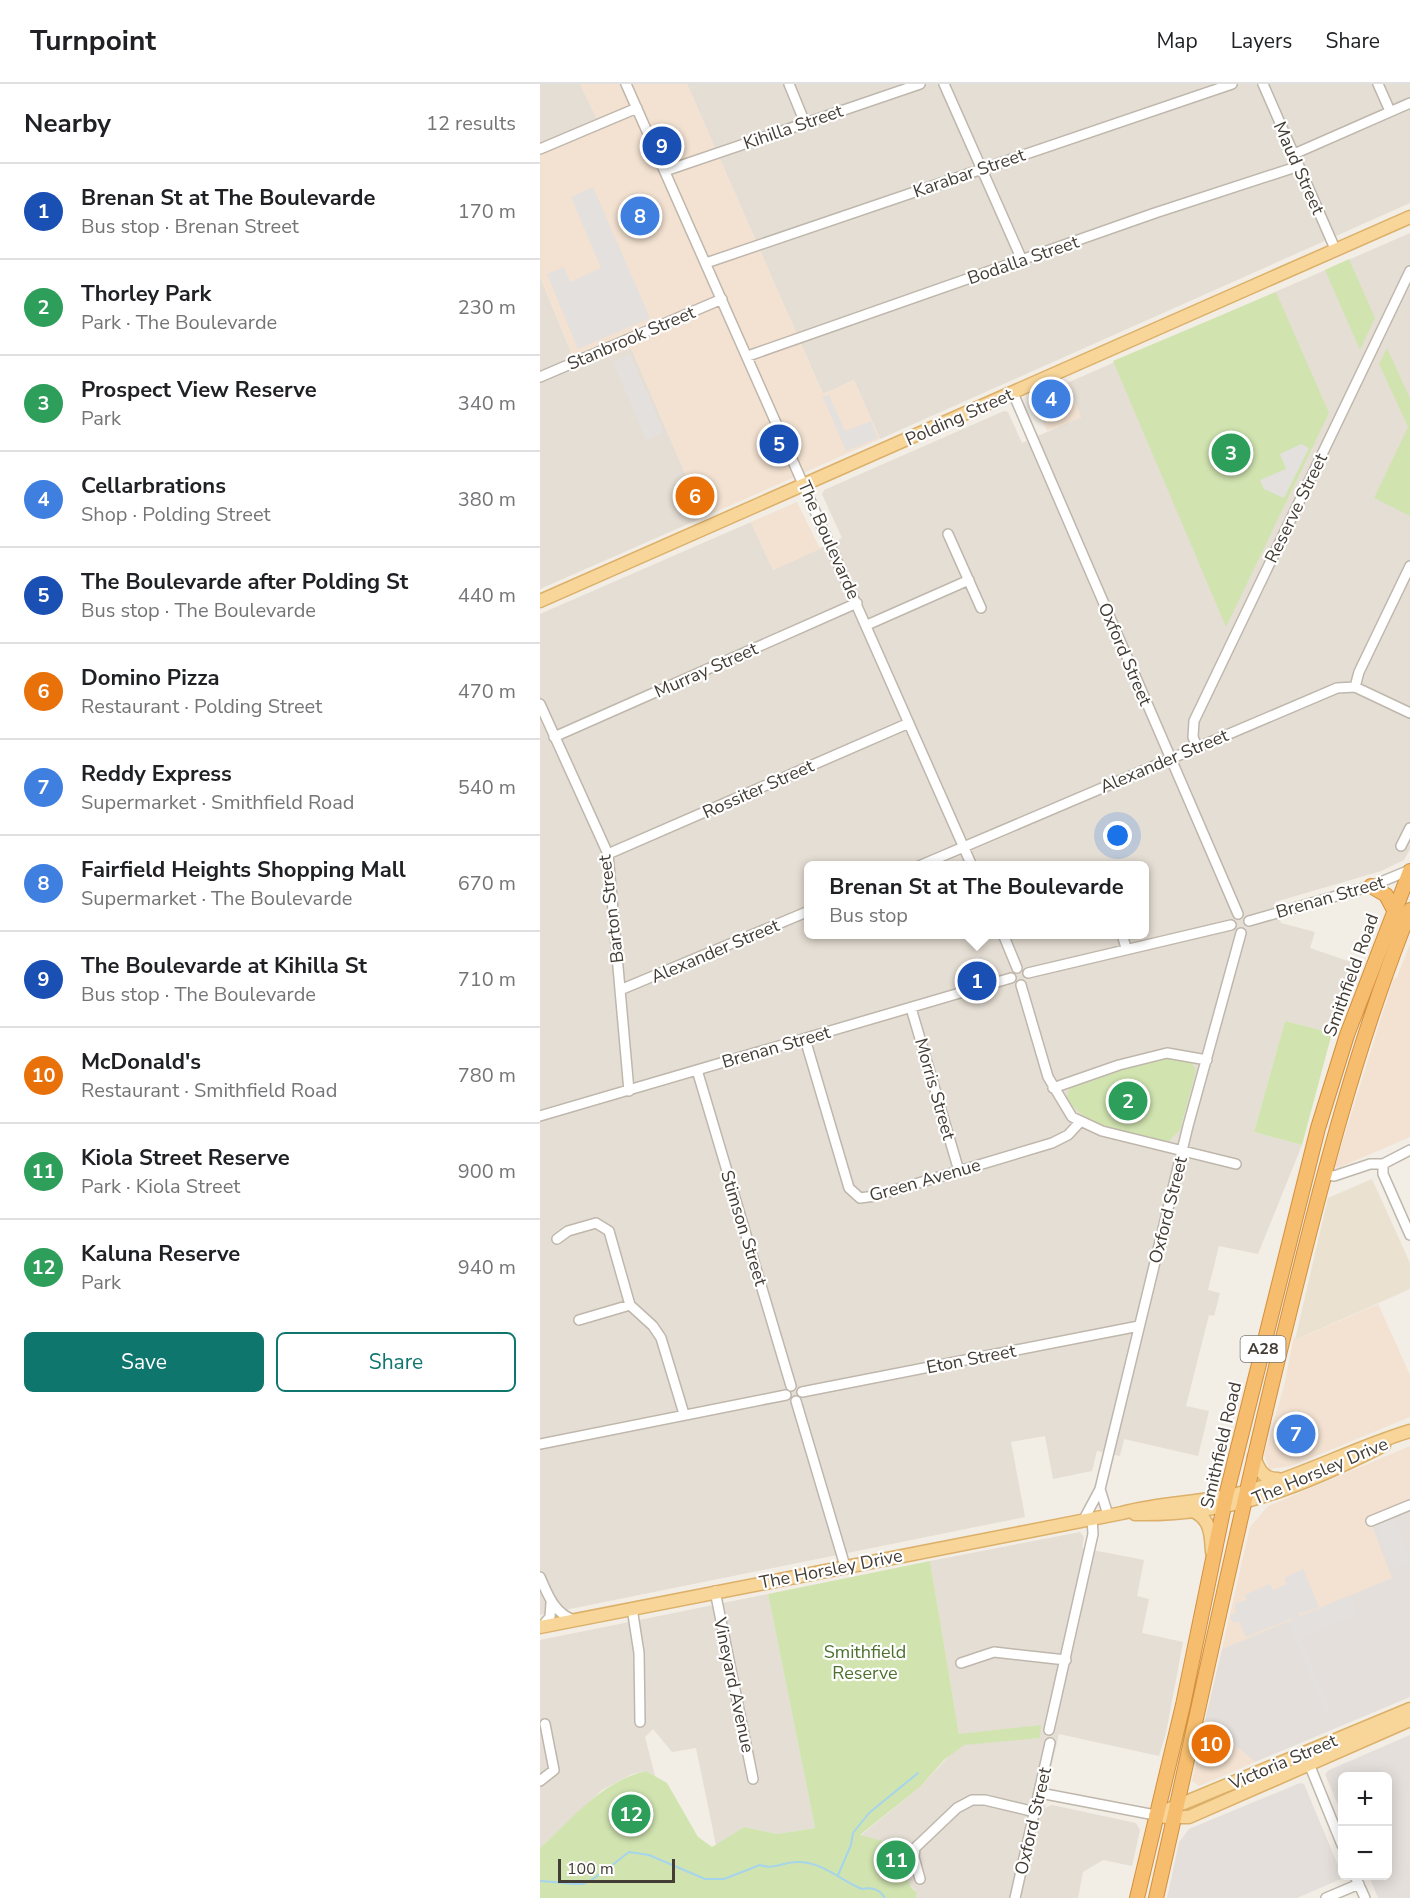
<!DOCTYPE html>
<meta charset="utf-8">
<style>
:root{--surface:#fff;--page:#f2f2f2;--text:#202124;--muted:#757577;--line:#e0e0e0;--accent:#0f766e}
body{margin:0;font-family:"Nunito Sans",sans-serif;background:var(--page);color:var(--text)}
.controls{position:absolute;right:18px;bottom:18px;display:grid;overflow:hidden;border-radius:9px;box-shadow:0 3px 15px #0003}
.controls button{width:54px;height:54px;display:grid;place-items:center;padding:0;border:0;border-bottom:2px solid var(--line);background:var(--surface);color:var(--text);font:30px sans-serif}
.scale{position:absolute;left:18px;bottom:15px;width:117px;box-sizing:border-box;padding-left:6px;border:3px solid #443d35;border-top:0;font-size:16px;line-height:21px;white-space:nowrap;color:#443d35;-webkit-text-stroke:4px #fff;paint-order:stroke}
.you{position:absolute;left:578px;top:752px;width:21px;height:21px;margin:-15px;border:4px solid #fff;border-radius:50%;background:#1a73e8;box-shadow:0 0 0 9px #1a73e833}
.badge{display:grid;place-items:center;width:39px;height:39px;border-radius:50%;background:var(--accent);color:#fff;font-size:20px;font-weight:700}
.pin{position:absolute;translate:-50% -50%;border:3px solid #fff;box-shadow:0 2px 6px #0006}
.popup{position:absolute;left:264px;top:777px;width:345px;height:78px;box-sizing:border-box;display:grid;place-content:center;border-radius:9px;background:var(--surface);filter:drop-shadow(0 2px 4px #0005);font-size:20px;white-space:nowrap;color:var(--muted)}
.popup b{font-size:22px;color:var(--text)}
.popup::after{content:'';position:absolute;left:50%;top:100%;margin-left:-12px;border:12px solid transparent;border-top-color:var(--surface)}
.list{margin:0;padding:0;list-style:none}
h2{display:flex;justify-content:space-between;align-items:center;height:78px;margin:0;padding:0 24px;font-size:26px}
h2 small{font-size:20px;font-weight:400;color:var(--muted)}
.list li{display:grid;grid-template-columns:39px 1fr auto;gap:18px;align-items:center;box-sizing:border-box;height:96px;padding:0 24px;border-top:2px solid var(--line)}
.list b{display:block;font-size:22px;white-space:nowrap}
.list p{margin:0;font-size:20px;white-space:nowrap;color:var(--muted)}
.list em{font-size:20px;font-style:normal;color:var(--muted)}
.actions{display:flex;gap:12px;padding:18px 24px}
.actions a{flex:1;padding:14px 0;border:2px solid var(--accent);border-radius:9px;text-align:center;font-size:21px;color:var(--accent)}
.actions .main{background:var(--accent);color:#fff}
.map{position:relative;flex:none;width:870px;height:1814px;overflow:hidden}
header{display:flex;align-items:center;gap:36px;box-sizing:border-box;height:84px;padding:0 30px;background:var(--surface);border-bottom:2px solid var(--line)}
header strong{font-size:28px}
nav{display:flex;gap:33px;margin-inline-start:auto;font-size:21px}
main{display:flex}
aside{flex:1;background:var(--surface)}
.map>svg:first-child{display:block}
.residential{fill:#e5ded4;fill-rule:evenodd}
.commercial{fill:#f3e2d1}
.industrial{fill:#e4dfda}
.education{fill:#eae1d0}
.green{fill:#d1e4b0}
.parking{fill:#e3e0dd}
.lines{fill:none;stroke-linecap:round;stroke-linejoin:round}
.stream{stroke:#a5d4eb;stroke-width:2}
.minor-casing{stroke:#bfb7ac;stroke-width:12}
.major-casing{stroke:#dcb069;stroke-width:15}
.highway-casing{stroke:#d3903e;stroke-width:16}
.minor{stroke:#fff;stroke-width:9}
.major{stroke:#f8d598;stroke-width:12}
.highway{stroke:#f5bd6d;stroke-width:14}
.labels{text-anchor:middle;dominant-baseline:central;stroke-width:4.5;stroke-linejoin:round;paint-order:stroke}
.shield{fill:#fff;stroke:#7c7772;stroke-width:1.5}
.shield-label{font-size:16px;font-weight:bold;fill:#443d35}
.street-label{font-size:18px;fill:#443d35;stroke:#fff}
.park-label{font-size:18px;fill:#4c712c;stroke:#fff}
</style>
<header>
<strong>Turnpoint</strong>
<nav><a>Map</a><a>Layers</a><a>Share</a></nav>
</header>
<main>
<aside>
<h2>Nearby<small>12 results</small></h2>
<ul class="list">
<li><span class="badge" style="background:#1a4fb4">1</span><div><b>Brenan St at The Boulevarde</b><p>Bus stop · Brenan Street</p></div><em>170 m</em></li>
<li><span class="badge" style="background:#2e9e5b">2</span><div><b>Thorley Park</b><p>Park · The Boulevarde</p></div><em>230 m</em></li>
<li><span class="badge" style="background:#2e9e5b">3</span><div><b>Prospect View Reserve</b><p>Park</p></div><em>340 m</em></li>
<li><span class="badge" style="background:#3f7fe0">4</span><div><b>Cellarbrations</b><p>Shop · Polding Street</p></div><em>380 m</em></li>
<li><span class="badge" style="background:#1a4fb4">5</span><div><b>The Boulevarde after Polding St</b><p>Bus stop · The Boulevarde</p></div><em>440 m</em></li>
<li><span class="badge" style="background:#e8710a">6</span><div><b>Domino Pizza</b><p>Restaurant · Polding Street</p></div><em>470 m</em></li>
<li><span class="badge" style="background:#3f7fe0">7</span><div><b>Reddy Express</b><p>Supermarket · Smithfield Road</p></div><em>540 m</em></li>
<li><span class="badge" style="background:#3f7fe0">8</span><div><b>Fairfield Heights Shopping Mall</b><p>Supermarket · The Boulevarde</p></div><em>670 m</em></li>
<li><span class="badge" style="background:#1a4fb4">9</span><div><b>The Boulevarde at Kihilla St</b><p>Bus stop · The Boulevarde</p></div><em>710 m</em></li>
<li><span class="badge" style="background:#e8710a">10</span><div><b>McDonald's</b><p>Restaurant · Smithfield Road</p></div><em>780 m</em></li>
<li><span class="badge" style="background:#2e9e5b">11</span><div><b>Kiola Street Reserve</b><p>Park · Kiola Street</p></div><em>900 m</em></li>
<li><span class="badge" style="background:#2e9e5b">12</span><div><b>Kaluna Reserve</b><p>Park</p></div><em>940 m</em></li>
</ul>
<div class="actions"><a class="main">Save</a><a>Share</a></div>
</aside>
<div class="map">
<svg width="870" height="1814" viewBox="0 0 870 1814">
<rect width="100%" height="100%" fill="#f2ede5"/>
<!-- residential -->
<path class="residential" d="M0,0H40L61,43L0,70Z
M147,0H870V119L340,355L314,296L283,310Z
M870,149V765L864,776L841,787L735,818L741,839L775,848L770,864L814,879L792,949L745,937L714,1048L762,1061L718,1170L679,1162L668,1206L680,1209L674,1232L669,1231L646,1322L669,1327L658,1372L584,1355L580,1372L557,1367L552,1387L513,1395L505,1352L471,1358L485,1433L0,1531V530L211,438L233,486L302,454L282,410L284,406L464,327L468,328L482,359L541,333L527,299ZM269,782H605V850H269Z
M0,193L38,285L91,264L164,433L0,505Z
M540,1448L544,1453L542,1464L604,1476L597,1512L609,1515L602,1549L643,1558L626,1649L619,1672L519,1650L508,1696L505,1724L512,1721L596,1739L600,1746L592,1782L563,1776L543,1788L538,1814H376L377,1808L367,1799L365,1768L320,1752L380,1703L410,1671L419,1650L390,1477Z
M228,1510L275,1744L237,1750L204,1743L176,1761L156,1664L132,1668L113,1645L105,1653L115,1692L106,1687L92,1690L62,1706L0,1764V1556Z"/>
<!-- commercial -->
<path class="commercial" d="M40,0H147L283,310L314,296L340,355L164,433L91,264L38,285L0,193V70L61,43Z
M526,298L541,333L507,347L492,313Z
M257,418L280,465L233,486L211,438Z
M870,860V1053L798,1084L795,1082L853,896L857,893Z
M838,1220L870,1291V1333L751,1382L729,1385L724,1371L744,1302L754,1252L756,1256Z
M870,1362V1426L832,1443L853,1494L682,1565L710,1443L728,1422Z
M665,1636L715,1678L659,1702L652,1697Z"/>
<!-- industrial -->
<path class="industrial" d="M870,1426V1613L715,1678L665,1636L682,1565L852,1494L832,1442Z
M870,1651V1814H838L829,1792H848V1692H802V1731L785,1690L789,1686Z
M760,1699L764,1700L802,1791L801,1795L757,1814H627L639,1758L649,1745Z"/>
<!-- education -->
<path class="education" d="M832,1095L870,1179V1205L755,1256L788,1114Z"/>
<!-- green -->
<path class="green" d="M809,175L835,234L820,266L785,186Z
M736,208L789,329L686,543L573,277Z
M847,264L870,314V432L834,414L868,343L839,280Z
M745,937L792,949L762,1061L714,1048Z
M627,974C640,975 652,973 656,987L640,1046L629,1057C596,1055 545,1043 526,1014L531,1002L544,995Z
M390,1477L419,1650L501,1641L500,1654L424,1661L404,1676L380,1703L320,1751L366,1763C363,1776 365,1802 377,1808L376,1814H0V1764C32,1735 62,1697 106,1687L127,1699L158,1753L172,1763L204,1743L237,1750L275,1744L228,1510Z"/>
<!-- parking -->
<path class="parking" d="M53,103L110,234L38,265L7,190L24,183L30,198L61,184L31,113Z
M90,270L124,348L106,356L73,278Z
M289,311L305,347L331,337L338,354L306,367L283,313Z
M761,360L769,364L744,414L724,405L720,396L746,385L740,370Z
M853,1433L870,1474V1480L854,1487L835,1441Z
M763,1485L779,1523L760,1530L757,1526L762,1538L760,1532L811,1511L818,1530L761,1554L792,1629L786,1632L748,1539L753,1537L750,1530L751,1535L706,1553L699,1537L693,1539L690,1531L696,1529L695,1519L707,1516L705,1511L730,1500L733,1506L747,1500L744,1494Z"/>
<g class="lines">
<!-- stream -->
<path class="stream" d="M298,1791L311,1761L313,1749L329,1729L378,1689
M0,1797C14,1797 29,1801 43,1800C53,1798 78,1776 89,1768L109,1771L165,1795H184L220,1781C235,1786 242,1778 257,1778C282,1777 301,1797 322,1805C332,1803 339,1805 345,1814"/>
<!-- minor casing -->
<g class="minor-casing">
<path id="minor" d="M86,0L432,782
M249,0L265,39
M404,0L482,176
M723,0L796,167
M838,0L850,27
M0,65L97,24
M754,70L870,19
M125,87L380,0
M166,179L692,0
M208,272L615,129L759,82
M0,293L182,215
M473,309L698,830
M408,450L441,524
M327,541L429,496
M815,603L819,588L870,482
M0,620L68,770L89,1007
M14,653L317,519
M657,663L653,653L654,637L870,187
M861,762L870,744
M68,770L369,639
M379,782L797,604L815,603L870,629
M709,837L831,802L870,786
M463,850L477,884
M582,850L586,864
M488,889L691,841
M481,901L508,993L532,1033L562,1047L696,1080
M80,906L269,827
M371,924L419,1087
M265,955L309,1104L320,1114L335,1112L512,1059L528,1051L540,1038
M157,986L251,1302
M513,1004L579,981L627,969L667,976
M0,1032L471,894
M843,1080V1090L870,1151
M783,1090L794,1092L830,1080H843L870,1066
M17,1155L28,1147L56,1139L69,1147L90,1221L113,1242L121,1254L144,1330
M39,1236L90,1221
M262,1308L599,1242
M256,1317L305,1482
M0,1360L246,1311
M560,1405L568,1431
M544,1435L560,1405L648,1042L701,849
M831,1437L870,1421
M0,1493C8,1511 14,1529 34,1536
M175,1507L213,1695
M92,1524L99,1569L100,1638
M2,1542L10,1533L11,1519
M421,1579L454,1568L526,1576
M509,1646L553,1450L552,1434
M767,1675L802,1761
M0,1697L14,1686L5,1640
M500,1709L615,1731
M815,1792L825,1814
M380,1795L374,1773L375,1764L417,1724L432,1716H445L495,1728
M475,1814L510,1659
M786,1814L819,1800"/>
</g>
<!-- major casing -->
<g class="major-casing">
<path id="major" d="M0,517L870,133
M714,1373C719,1386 723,1395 738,1395
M655,1428C671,1436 671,1452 672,1468
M595,1430C689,1432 762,1403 844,1361
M0,1543L582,1429C623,1418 665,1419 705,1408C762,1392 814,1364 870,1347
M615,1731L870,1625
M625,1733H649L870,1636"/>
</g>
<!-- highway casing -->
<g class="highway-casing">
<path id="highway" d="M831,802L846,811L854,826
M597,1814L643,1621L686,1412L778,1044L807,951L870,787
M616,1814C660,1621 700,1426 748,1234C782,1095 817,959 870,826"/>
</g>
<!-- minor -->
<use href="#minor" class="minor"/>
<!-- major -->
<use href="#major" class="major"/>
<!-- highway -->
<use href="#highway" class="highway"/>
</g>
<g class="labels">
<!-- shield labels -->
<rect class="shield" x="700.5" y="1252" width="45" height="26" rx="4.5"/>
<g class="shield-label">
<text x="723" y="1265">A28</text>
</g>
<!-- street labels -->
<g class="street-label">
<text transform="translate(253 43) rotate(-19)">Kihilla Street</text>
<text transform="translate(759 84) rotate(66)">Maud Street</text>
<text transform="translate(429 89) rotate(-19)">Karabar Street</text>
<text transform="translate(483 176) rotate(-19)">Bodalla Street</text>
<text transform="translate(91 254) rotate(-23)">Stanbrook Street</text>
<text transform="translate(419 333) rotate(-24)">Polding Street</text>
<text transform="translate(756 424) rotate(-64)">Reserve Street</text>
<text transform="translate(289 456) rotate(66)">The Boulevarde</text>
<text transform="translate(585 570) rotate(67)">Oxford Street</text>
<text transform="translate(166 586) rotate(-24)">Murray Street</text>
<text transform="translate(624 677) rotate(-23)">Alexander Street</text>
<text transform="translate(218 705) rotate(-24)">Rossiter Street</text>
<text transform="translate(790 813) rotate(-16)">Brenan Street</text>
<text transform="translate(71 825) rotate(-97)">Barton Street</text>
<text transform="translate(175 867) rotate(-23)">Alexander Street</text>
<text transform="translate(811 891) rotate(-70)">Smithfield Road</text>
<text transform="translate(236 963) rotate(-16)">Brenan Street</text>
<text transform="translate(395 1005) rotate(74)">Morris Street</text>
<text transform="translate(385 1096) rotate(-16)">Green Avenue</text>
<text transform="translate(628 1126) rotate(-76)">Oxford Street</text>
<text transform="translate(204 1144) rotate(73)">Stimson Street</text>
<text transform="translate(431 1275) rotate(-11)">Eton Street</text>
<text transform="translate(681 1361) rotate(-77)">Smithfield Road</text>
<text transform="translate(780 1387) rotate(-23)">The Horsley Drive</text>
<text transform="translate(291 1485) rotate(-11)">The Horsley Drive</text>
<text transform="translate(194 1601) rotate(78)">Vineyard Avenue</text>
<text transform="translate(743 1678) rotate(-23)">Victoria Street</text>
<text transform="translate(493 1737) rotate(-77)">Oxford Street</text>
</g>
<!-- park labels -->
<g class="park-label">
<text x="325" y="1568">Smithfield<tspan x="325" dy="21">Reserve</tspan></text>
</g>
</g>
</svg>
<div class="controls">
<button>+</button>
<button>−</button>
</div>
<div class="scale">100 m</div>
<div class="you"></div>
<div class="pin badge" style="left:437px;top:897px;background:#1a4fb4">1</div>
<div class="popup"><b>Brenan St at The Boulevarde</b>Bus stop</div>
<div class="pin badge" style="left:588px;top:1017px;background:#2e9e5b">2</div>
<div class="pin badge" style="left:691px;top:369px;background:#2e9e5b">3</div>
<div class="pin badge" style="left:511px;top:315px;background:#3f7fe0">4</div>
<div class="pin badge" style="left:239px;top:360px;background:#1a4fb4">5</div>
<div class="pin badge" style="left:155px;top:412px;background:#e8710a">6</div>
<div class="pin badge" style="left:756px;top:1350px;background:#3f7fe0">7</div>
<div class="pin badge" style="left:100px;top:132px;background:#3f7fe0">8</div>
<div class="pin badge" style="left:122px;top:62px;background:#1a4fb4">9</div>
<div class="pin badge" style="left:671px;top:1660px;background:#e8710a">10</div>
<div class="pin badge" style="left:356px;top:1776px;background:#2e9e5b">11</div>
<div class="pin badge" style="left:91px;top:1730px;background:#2e9e5b">12</div>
</div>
</main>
